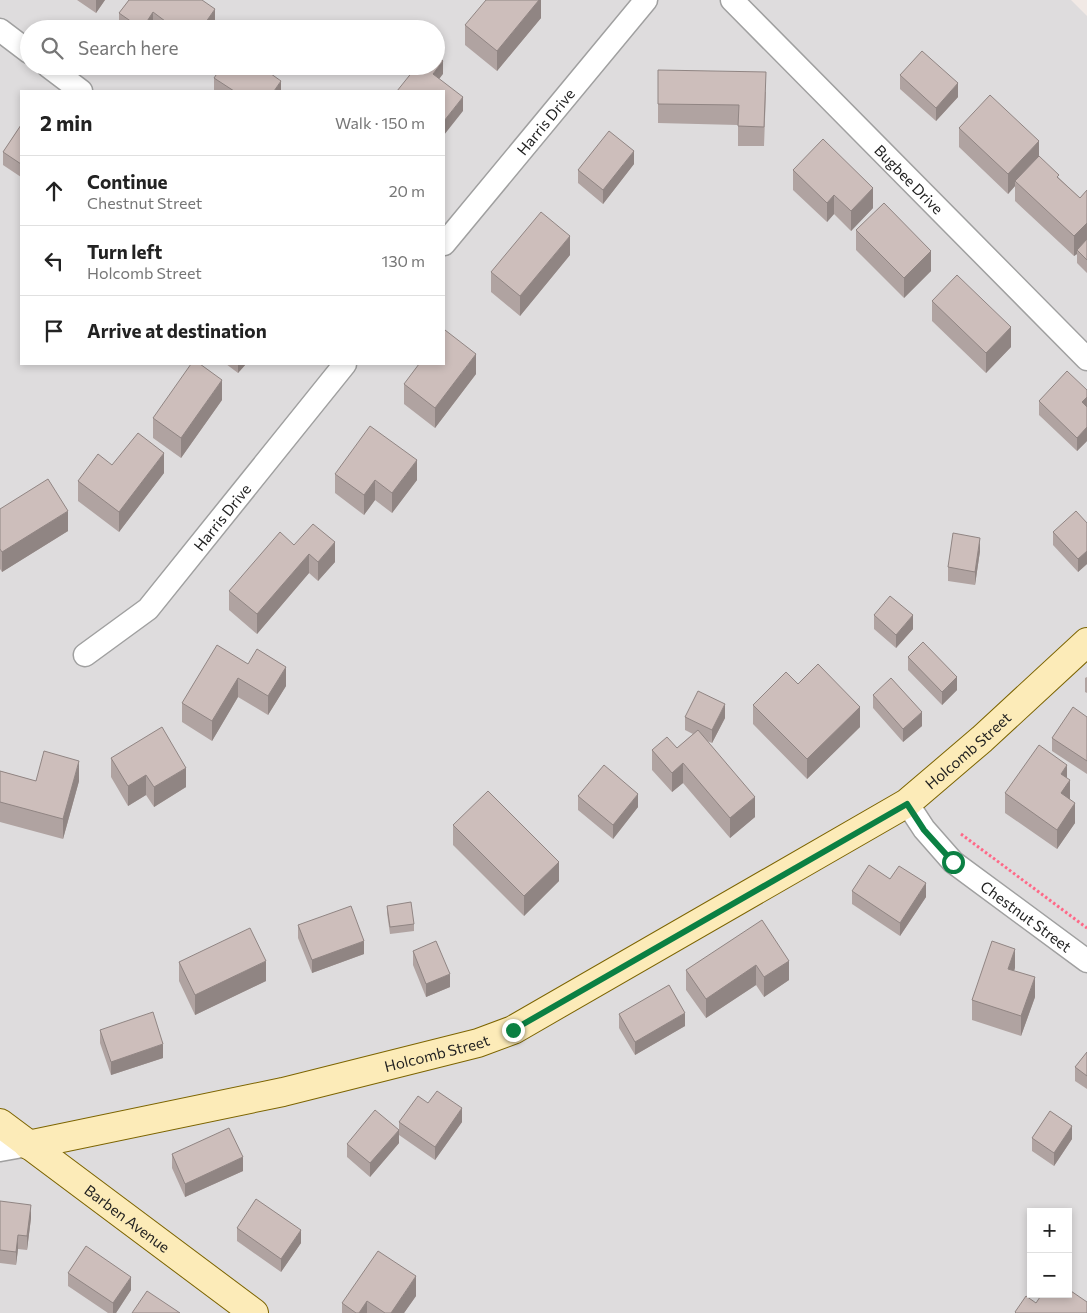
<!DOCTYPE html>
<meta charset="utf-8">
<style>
:root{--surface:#fff;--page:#f6f6f6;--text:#222;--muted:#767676;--line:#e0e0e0}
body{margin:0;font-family:Commissioner,sans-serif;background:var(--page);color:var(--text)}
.controls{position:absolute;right:15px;bottom:15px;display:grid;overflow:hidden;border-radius:0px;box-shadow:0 2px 8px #0003}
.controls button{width:45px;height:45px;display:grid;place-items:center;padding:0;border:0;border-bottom:1px solid var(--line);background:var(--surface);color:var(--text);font:25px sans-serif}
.stop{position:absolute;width:15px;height:15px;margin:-11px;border:4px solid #0b8043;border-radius:50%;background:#fff}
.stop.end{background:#0b8043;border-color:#fff;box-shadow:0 1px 5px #0008}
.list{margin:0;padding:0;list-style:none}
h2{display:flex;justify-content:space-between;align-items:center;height:65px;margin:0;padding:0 20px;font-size:21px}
h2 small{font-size:16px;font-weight:400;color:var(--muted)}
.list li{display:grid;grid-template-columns:32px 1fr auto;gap:15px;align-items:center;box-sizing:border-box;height:70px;padding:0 20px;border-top:1px solid var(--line)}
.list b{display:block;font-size:19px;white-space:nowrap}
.list p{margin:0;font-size:16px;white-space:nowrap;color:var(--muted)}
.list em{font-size:16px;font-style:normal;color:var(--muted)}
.icon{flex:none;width:28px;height:28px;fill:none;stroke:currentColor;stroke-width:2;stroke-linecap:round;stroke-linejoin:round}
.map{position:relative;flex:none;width:1087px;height:1313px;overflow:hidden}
.search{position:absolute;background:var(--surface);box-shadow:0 2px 8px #0003;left:20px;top:20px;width:425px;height:55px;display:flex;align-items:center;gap:12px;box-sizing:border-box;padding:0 18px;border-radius:28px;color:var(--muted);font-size:19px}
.panel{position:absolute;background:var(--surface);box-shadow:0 2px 8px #0003;left:20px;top:90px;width:425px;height:275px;border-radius:0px}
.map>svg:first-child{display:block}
.residential{fill:#dedcdd;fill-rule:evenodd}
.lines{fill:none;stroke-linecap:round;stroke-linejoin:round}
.street-casing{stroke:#a0a0a0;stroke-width:25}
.secondary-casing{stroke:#7c6401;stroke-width:30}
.path{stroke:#ff6887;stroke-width:3;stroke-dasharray:2.5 2.5;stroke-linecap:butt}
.street{stroke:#fff;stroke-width:22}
.secondary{stroke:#fcebb8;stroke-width:28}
.wall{fill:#b0a3a1}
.shaded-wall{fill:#908583}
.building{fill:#cdbebb;stroke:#908583}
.route{stroke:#0b8043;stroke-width:6}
.labels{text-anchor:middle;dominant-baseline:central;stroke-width:5;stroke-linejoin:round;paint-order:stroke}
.street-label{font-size:15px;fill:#1f1f1f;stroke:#fff}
</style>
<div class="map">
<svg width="1087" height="1313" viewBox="0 0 1087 1313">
<rect width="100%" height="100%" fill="#f1e9e5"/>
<!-- residential -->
<path class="residential" d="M0,0H1071L1087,16V1313H0ZM29,29H436V66H29ZM21,91H444V364H21ZM1031,1212H1068V1294H1031Z"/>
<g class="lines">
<!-- street casing -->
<g class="street-casing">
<g id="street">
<path id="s1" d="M732,0L1087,359"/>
<path d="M0,30L29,52"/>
<path d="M48,66L81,91"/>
<path id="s2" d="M444,244L646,0"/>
<path id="s3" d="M85,655L148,609L345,364"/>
<path id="s4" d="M907,803L924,829L953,862L1087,961"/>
<path d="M0,1150L28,1145"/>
</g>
</g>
<!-- secondary casing -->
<g class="secondary-casing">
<g id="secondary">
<path id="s5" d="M0,1123L254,1313"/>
<path id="s6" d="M28,1145L283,1092L478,1043L513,1030L907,803L982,739L1087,642"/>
</g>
</g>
<!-- path -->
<path class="path" d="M961,834L1087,928"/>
<!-- street -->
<use href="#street" class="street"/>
<!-- secondary -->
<use href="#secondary" class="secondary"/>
</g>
<!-- wall -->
<path class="wall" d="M77,0H105L96,13Z
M129,0L215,29H119V13Z
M541,0V18L497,71L465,45V25Z
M171,66H189L183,74Z
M658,70L766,92L764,146H738V125L658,123Z
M900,75L958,97L936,121L900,89Z
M214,78L281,91H214Z
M21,125V177L3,165V152Z
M959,128L1039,156L1059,178L1080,198L1087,190V273L1077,263V254L1074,256L1015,201V186L1008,194L959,147Z
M634,164L603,204L578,183V170Z
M793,170L873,208L851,231L834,214L827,222L793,190Z
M856,230L931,271L904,298L856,250Z
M570,255L520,316L491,292V272Z
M932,301L1011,347L986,373L932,321Z
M226,364H246L238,373Z
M476,374L435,428L404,404V384Z
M1087,390V441L1077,451L1039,415V401Z
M222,400L181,458L153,438V418Z
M112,465L164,473L119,532L78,501V481Z
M335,474L417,480L392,513L375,500L364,515L335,493Z
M0,509L68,531L2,572L0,569Z
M1087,523V564L1078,572L1053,545V532Z
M294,545L335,562L318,581L309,573L257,634L229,610V591Z
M980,551L975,585L948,581V567Z
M874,615L913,629L896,648L874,629Z
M908,657L957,690L942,705L908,670Z
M248,664L286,686L268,715L238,697L212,741L182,722V703Z
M1087,677V693L1085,692V678Z
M798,684L860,727L807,779L753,724V705Z
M873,695L922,726L903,742L873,708Z
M685,717L725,718L712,743L707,741L755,817L730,838L683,783L672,792L652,770V750L677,748L693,734L685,730Z
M1087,717V774L1052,751V738Z
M111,758L186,787L154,807L146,795L128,806L111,777Z
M0,771L36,781H79L63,839L0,822Z
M1067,778L1070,800L1075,823L1057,849L1005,813V793Z
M578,796L638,807L613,839L578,810Z
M453,825L559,881L524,916L453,845Z
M890,879L926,897L900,936L852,904V891Z
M387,906L414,924V931L390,934L387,913Z
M298,925L364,954L312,973L298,938Z
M413,951L450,987L426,997L413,965Z
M789,961V980L764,997L756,985L706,1018L686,990V970Z
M179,962L266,981L195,1015L179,981Z
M1015,968L1014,971L1035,997L1021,1036L972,1020V1000Z
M619,1014L685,1026L635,1055L619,1028Z
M100,1030L163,1058L111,1075L100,1043Z
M1087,1052V1089L1075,1081V1067Z
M428,1103L462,1122L435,1160L399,1135V1122Z
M1032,1138L1072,1139L1054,1166L1032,1151Z
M399,1143L370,1177L347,1157V1144Z
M172,1154L243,1171L185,1197L172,1168Z
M0,1201L31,1218L27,1250L18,1249L16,1265L0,1263Z
M237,1228L301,1243L281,1272L237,1241Z
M68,1273L131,1290L116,1313H108L68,1286Z
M416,1296L404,1313H342V1303Z"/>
<!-- shaded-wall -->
<path class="shaded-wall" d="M96,0H105L96,13Z
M539,0H541V18L497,71V51Z
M215,9V29H201Z
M153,12V29H142Z
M443,61V74L433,87V74Z
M183,66H189L183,74Z
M281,81V91H274Z
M958,83V97L936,121V108Z
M463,97V111L444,135V121Z
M1039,141V161L1015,181V186L1008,194V174Z
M634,151V164L603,204V190Z
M873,188V208L851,231V211Z
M834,195V214L827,222V203Z
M1087,223V242L1077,250V254L1074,256V236Z
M570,236V255L520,316V296Z
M931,251V271L904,298V278Z
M1011,327V347L986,373V353Z
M476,354V374L435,428V408Z
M238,364H246L238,373Z
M222,380V400L181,458V438Z
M1087,397V410L1082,402Z
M1087,427V441L1077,451V438Z
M164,453V473L119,532V512Z
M417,460V480L392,513V493Z
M375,480V500L364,515V495Z
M68,511V531L2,572V552Z
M980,538V551L975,585V572Z
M335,542V562L318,581V562Z
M1087,551V564L1078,572V559Z
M309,554V573L257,634V614Z
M913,615V629L896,648V635Z
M286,667V686L268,715V696Z
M957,677V690L942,705V692Z
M238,678V697L212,741V721Z
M725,704V718L712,743V730Z
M860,707V727L807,779V759Z
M922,712V726L903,742V729Z
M79,761V781L63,839V819Z
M683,763V783L672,792V773Z
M1067,765V784L1070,780V800L1061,813V774Z
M186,768V787L154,807V787Z
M146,775V795L128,806V786Z
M638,794V807L613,839V825Z
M755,797V817L730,838V818Z
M1075,803V823L1057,849V830Z
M559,862V881L524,916V896Z
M926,883V897L900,936V923Z
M364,941V954L312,973V960Z
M1015,949V968L1008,988V969Z
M266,961V981L195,1015V995Z
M789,961V980L764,997V977Z
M756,965V985L706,1018V999Z
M450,974V987L426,997V984Z
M1035,977V997L1021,1036V1016Z
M685,1013V1026L635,1055V1042Z
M163,1044V1058L111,1075V1062Z
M462,1108V1122L435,1160V1147Z
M1072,1126V1139L1054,1166V1153Z
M399,1130V1143L370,1177V1163Z
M243,1157V1171L185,1197V1184Z
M31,1205V1218L27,1250V1236Z
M301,1230V1243L281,1272V1259Z
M18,1235V1249L16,1265V1252Z
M416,1276V1296L404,1313H391Z
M131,1277V1290L116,1313H113V1303Z
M367,1301V1313H359Z"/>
<!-- building -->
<path class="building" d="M129,0H202L215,9L201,29H166L169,24L153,12L142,29L119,13Z
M486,0H539L497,51L465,25Z
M922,51L958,83L936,108L900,75Z
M436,55L443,61L433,74L463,97L444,121V91H397L417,66H436Z
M222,66H260L281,81L274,91H234L214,78Z
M658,70L766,72L764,127L738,126L739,105L658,104Z
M990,95L1039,141L1008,174L959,128Z
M21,125V164L3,152Z
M609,131L634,151L603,190L578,170Z
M823,139L873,188L851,211L834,195L827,203L793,170Z
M1039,156L1059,175L1057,177L1080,198L1087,190V223L1074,236L1015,181Z
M884,203L931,251L904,278L856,230Z
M541,212L570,236L520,296L491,272Z
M1087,239V260L1077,250Z
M957,275L1011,327L986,353L932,301Z
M445,330L476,354L435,408L404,384L419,364H444V331Z
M191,364H200L222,380L181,438L153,418Z
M1067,371L1087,390V397L1082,402L1087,407V427L1077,438L1039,401Z
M370,426L417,460L392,493L375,480L364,495L335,474Z
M138,433L164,453L119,512L78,481L98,454L112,465Z
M48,479L68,511L2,552L0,549V509Z
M1076,511L1087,523V551L1078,559L1053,532Z
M313,524L335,542L318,562L309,554L257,614L229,591L280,532L294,545Z
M953,533L980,538L975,572L948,567Z
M890,596L913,615L896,635L874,615Z
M923,642L957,677L942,692L908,657Z
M217,645L248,664L257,649L286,667L268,696L238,678L212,721L182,703Z
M818,664L860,707L807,759L753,705L786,672L798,684Z
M891,678L922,712L903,729L873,695Z
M698,691L725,704L712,730L685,717Z
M1073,707L1087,717V761L1052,738Z
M162,727L186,768L154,787L146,775L128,786L111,758Z
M698,730L755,797L730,818L683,763L672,773L652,750L667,737L677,748Z
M1039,745L1067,765L1061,774L1070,780L1061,793L1075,803L1057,830L1005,793Z
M44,751L79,761L63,819L0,802V771L36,781Z
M604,765L638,794L613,825L578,796Z
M488,791L559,862L524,896L453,825Z
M869,865L890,879L899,866L926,883L900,923L852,891Z
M411,902L414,924L390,927L387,906Z
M351,906L364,941L312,960L298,925Z
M762,920L789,961L764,977L756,965L706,999L686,970Z
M250,928L266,961L195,995L179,962Z
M436,941L450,974L426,984L413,951Z
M992,941L1015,949L1008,969L1035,977L1021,1016L972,1000Z
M669,985L685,1013L635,1042L619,1014Z
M153,1012L163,1044L111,1062L100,1030Z
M1087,1052V1076L1075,1067Z
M437,1091L462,1108L435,1147L399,1122L418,1096L428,1103Z
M375,1110L399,1130L370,1163L347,1144Z
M1050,1111L1072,1126L1054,1153L1032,1138Z
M229,1128L243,1157L185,1184L172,1154Z
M256,1199L301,1230L281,1259L237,1228Z
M0,1201L31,1205L27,1236L18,1235L16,1252L0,1250Z
M86,1246L131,1277L113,1303L68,1273Z
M378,1251L416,1276L391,1313H385L367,1301L359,1313H356L342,1303Z
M1068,1289L1087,1302V1313H1016L1015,1312L1026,1296L1036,1303L1042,1294H1068Z
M147,1291L180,1313H132Z"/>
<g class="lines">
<!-- route -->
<path class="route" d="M513,1030L907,804L924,830L953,862"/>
</g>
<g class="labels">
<!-- street labels -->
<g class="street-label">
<text stroke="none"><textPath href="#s2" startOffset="159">Harris Drive</textPath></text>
<text stroke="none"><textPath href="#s1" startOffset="252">Bugbee Drive</textPath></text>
<text stroke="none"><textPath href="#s3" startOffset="196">Harris Drive</textPath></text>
<text stroke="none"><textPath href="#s6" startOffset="1034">Holcomb Street</textPath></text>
<text stroke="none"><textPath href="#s4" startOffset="166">Chestnut Street</textPath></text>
<text stroke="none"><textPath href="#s6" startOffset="419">Holcomb Street</textPath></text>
<text stroke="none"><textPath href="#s5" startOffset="159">Barben Avenue</textPath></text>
</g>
</g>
</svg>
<div class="controls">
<button>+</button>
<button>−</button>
</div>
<div class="stop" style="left:953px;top:862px"></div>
<div class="stop end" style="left:513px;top:1030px"></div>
<div class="search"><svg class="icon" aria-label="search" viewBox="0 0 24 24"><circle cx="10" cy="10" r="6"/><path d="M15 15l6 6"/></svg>Search here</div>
<section class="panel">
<h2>2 min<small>Walk · 150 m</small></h2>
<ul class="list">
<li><svg class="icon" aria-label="ahead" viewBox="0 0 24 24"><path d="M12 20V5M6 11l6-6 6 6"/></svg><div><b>Continue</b><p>Chestnut Street</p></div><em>20 m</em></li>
<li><svg class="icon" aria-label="left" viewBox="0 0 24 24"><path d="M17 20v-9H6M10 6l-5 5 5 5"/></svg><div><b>Turn left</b><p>Holcomb Street</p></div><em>130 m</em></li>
<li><svg class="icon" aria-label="arrive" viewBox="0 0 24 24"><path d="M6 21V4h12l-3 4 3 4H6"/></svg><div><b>Arrive at destination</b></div></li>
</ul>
</section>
</div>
